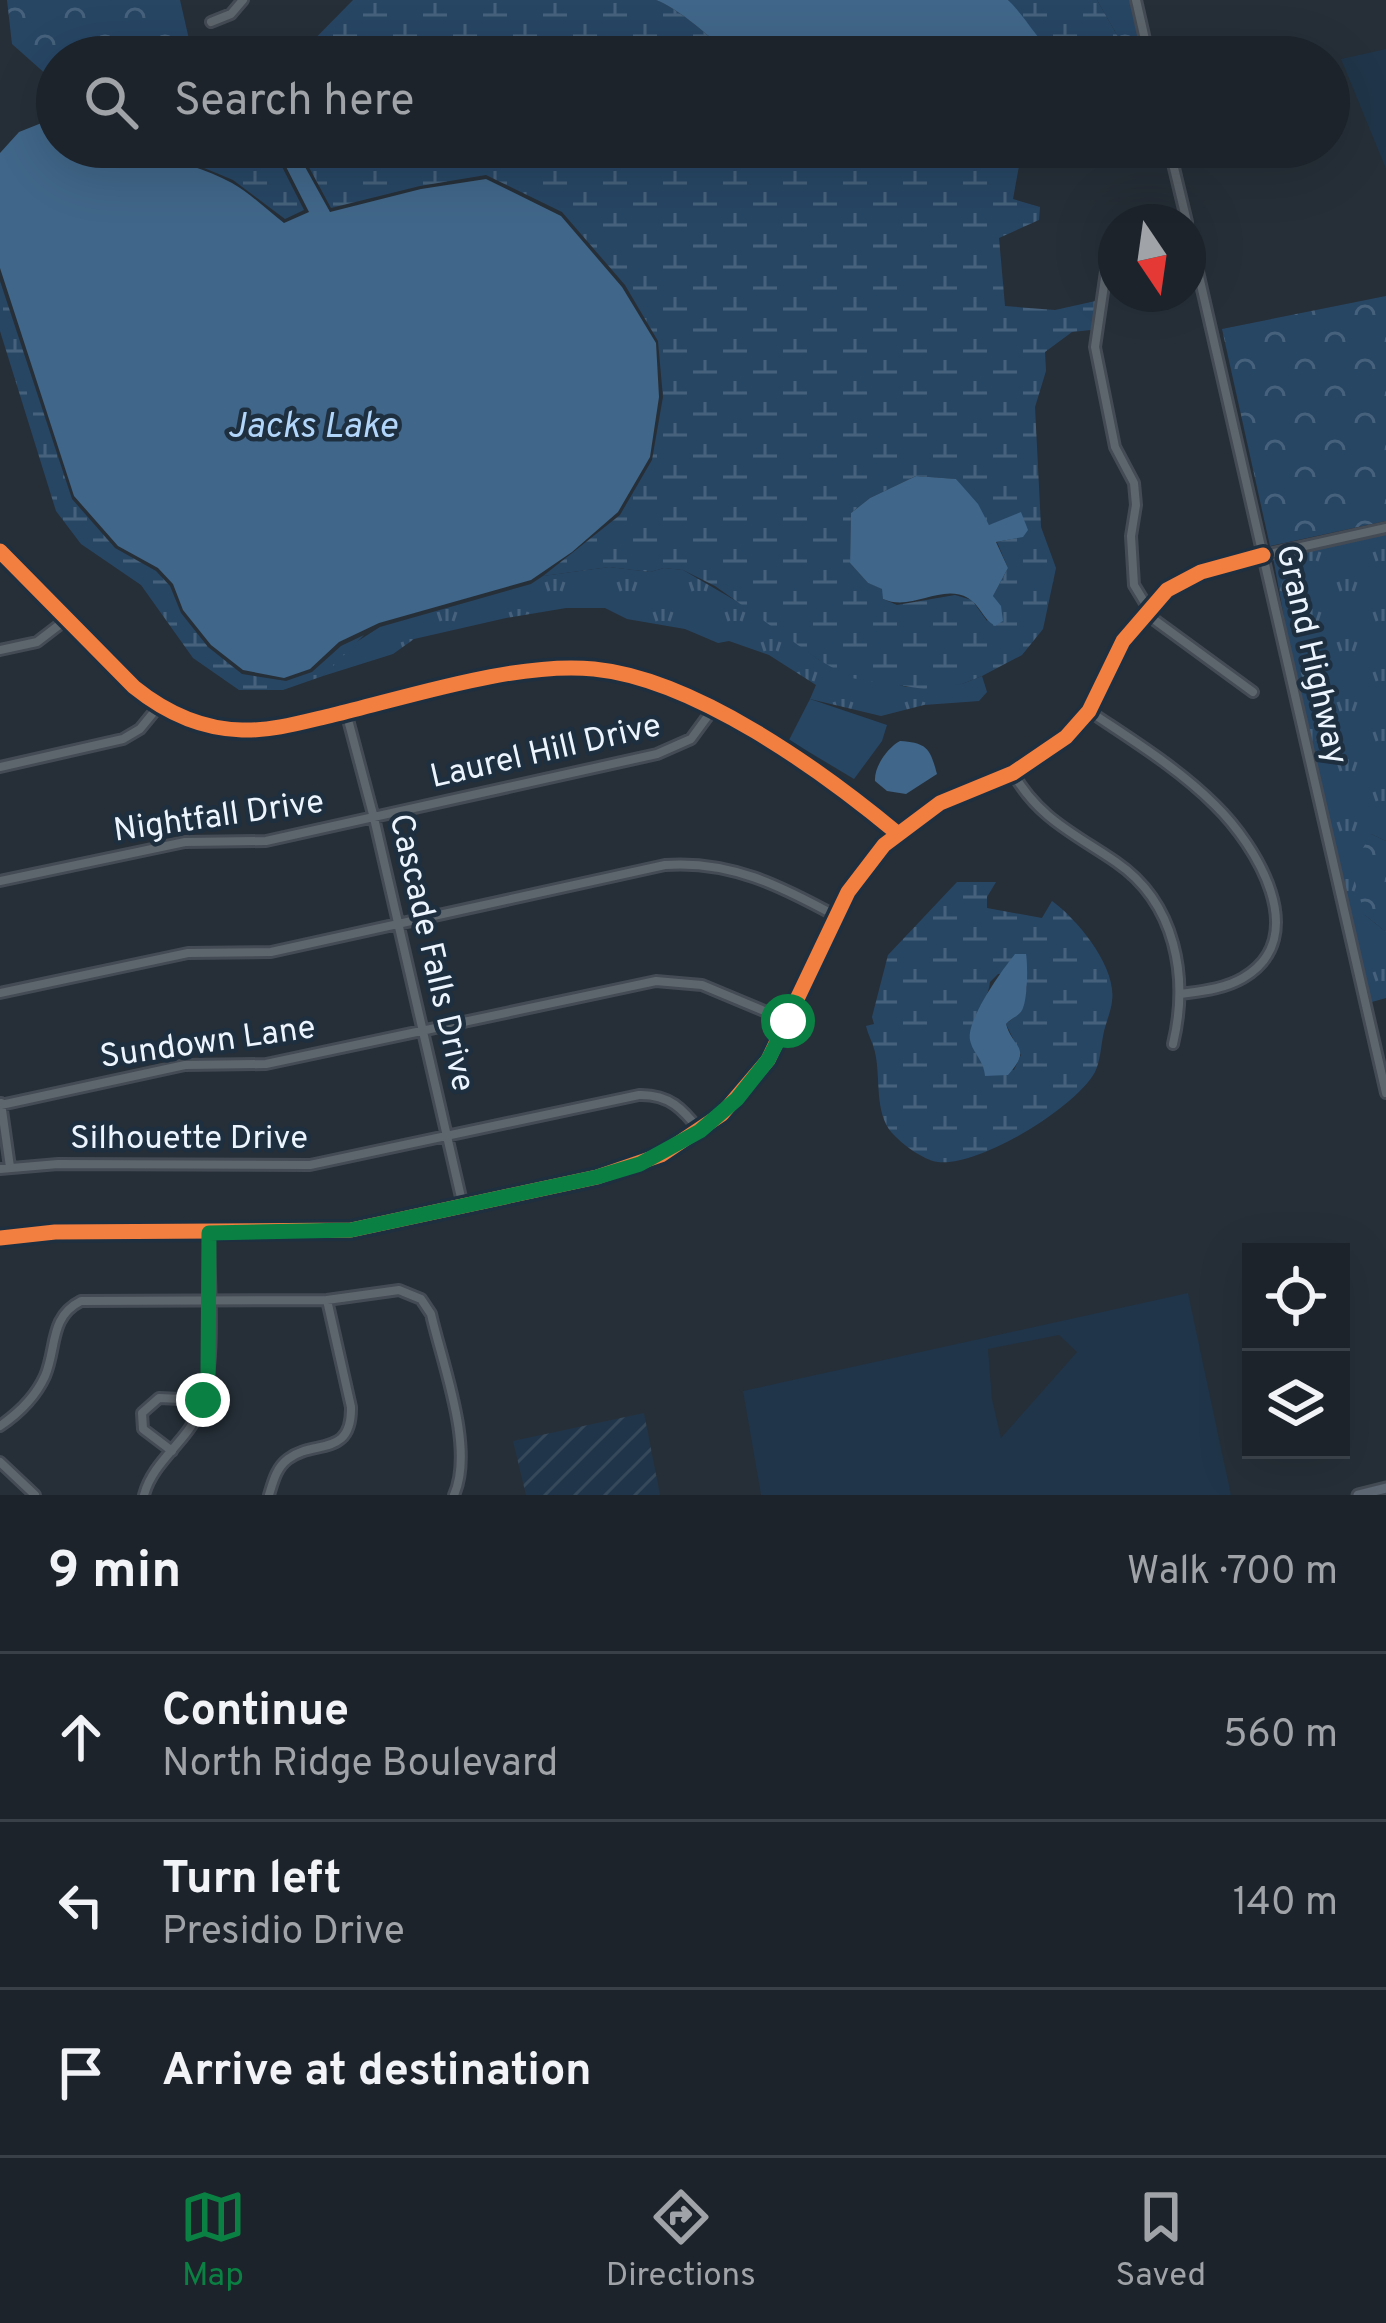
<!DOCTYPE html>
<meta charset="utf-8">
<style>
:root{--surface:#1c232a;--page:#292f36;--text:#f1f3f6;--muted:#a0a4a8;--line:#3a4047;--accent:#0b8043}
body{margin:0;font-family:Overpass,sans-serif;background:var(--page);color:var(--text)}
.controls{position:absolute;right:36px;bottom:36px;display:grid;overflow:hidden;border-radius:0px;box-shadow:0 12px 48px #0002}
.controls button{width:108px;height:108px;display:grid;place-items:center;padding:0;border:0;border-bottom:3px solid var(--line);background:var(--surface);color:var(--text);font:60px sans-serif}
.compass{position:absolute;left:1098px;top:204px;width:108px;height:108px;border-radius:50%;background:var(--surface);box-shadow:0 12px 48px #0002;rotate:167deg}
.stop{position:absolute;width:36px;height:36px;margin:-27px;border:9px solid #0b8043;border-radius:50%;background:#fff}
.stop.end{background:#0b8043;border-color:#fff;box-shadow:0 3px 12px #0008}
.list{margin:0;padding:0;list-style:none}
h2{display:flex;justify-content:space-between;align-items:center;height:156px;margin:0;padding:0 48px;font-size:51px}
h2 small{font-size:39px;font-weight:400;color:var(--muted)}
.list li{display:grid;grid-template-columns:78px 1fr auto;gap:36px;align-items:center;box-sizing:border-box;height:168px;padding:0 48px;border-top:3px solid var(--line)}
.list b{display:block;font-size:45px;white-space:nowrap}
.list p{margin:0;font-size:39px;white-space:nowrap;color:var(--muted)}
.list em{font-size:39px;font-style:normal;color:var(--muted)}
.icon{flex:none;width:66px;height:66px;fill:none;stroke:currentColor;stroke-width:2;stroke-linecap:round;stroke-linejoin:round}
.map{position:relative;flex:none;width:1386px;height:1495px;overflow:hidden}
.search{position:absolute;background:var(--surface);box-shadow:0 12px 48px #0002;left:36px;right:36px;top:36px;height:132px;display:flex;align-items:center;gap:30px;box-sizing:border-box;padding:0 42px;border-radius:66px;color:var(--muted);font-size:45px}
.sheet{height:660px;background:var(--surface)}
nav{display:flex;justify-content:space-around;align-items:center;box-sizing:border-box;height:168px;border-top:3px solid var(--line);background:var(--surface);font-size:33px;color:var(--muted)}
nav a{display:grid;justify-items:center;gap:6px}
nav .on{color:var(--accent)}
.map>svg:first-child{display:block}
.built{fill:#203549;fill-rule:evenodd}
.industrial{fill:url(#industrial-furrows)}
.grass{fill:url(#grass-tufts)}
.forest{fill:url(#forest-crowns)}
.wetland{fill:url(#wetland-marsh);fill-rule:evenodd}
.park{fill:#274664}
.water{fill:#406689}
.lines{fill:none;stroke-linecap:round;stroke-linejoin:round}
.minor-casing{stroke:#444b54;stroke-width:14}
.major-casing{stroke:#444b54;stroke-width:15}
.minor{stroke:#5e666d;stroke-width:8}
.major{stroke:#5c6773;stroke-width:9}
.cycleway-casing{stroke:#1e2f40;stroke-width:22}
.cycleway{stroke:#f27e40;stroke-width:15}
.route{stroke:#0b8043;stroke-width:15}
.labels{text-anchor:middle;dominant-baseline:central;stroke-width:9;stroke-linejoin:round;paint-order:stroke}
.street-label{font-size:33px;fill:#ecf5fe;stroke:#1e2f40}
.water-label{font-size:36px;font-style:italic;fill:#b2d6fa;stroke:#1e2f40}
</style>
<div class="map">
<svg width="1386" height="1495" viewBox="0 0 1386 1495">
<defs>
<pattern id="industrial-furrows" width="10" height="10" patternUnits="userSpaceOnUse" patternTransform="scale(3)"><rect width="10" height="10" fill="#203549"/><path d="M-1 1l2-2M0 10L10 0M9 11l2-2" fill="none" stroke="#36495b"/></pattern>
<pattern id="grass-tufts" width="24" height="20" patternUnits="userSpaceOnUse" patternTransform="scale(3)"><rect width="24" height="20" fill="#274664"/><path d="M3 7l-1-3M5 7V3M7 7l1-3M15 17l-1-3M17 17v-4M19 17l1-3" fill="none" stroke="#46617b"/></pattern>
<pattern id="forest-crowns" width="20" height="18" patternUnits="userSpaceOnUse" patternTransform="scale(3)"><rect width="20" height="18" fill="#274664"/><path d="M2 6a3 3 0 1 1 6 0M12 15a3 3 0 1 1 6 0" fill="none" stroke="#46617b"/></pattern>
<pattern id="wetland-marsh" width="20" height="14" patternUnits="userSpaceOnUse" patternTransform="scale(3)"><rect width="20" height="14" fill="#274664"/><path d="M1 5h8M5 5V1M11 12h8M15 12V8" fill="none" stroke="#46617b"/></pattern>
</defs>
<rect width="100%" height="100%" fill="#262f38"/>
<!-- built -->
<path class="built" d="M1386,49V169L1341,59Z
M1188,1293L1231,1495H761L743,1391ZM1059,1335L1077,1352L1001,1438L992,1399L988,1349Z"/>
<!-- industrial -->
<path class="industrial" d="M644,1413L660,1495H526L513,1441Z"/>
<!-- grass -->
<path class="grass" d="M1386,532V841L1371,834L1365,915L1386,932V998L1368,1003L1299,699L1273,557Z
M609,567L650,572L664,568L683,570L760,615L819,660L906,687L962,684L982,676L987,692L979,701L924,705L881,716L810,699L816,685L769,655L729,641L718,643L685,629L627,619L605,608H566L506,618L414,639L393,654L323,676L347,648L380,627L531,584L543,576Z"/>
<!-- forest -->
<path class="forest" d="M7,0H180L193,57H57V84L12,44Z
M1097,0H1131L1144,57H1124L1121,42Z
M1386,296V521L1270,546L1222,329Z
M1371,834L1386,841V932L1365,915L1351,869Z"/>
<!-- wetland -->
<path class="wetland" d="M353,0H656C678,8 713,39 732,57H297Z
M1008,0H1097L1121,42L1124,57H1058L1041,44Z
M119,147L191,151L206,147H272L304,210L285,219L233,180L185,160Z
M298,147H1041L1021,155L1013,199L1040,207L1039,220L999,238L1005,306L1055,310L1100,300V329L1072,332L1045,352L1046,371L1035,407L1041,527L1056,568L1043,629L1022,655L982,676L962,684L924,689L851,678L819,660L715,586L683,570L664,568L650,572L609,567L543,576L620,515L652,460L663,397L658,341L625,285L562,212L486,175L420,186L331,208ZM916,476L956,479L989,525L995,524L1016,538L997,542L1008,568L993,596L995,602L987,621L972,600L955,595L897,605L883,599V589L868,583L850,563L851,513L870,498Z
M0,281L72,499L115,548L156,571L170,586L181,613L208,647L242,674L286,681L312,672L341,646L364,635L323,676L283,690H239L193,658L141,585L81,544L56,511L0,331Z
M957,882H996L987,897V908L1042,918L1052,901C1077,919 1117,967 1112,1001C1111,1012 1105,1024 1103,1036C1101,1047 1100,1062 1095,1072C1075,1108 979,1167 938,1162C923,1160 902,1144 892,1133C874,1112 881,1078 875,1052C873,1043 868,1035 866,1026L874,1024L872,1017L888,955ZM1024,971L1027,987L1021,1012L1006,1024L1021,1055L1014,1070L984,1066C980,1056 972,1049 971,1039C969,1018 988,1003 990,982L998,974Z"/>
<!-- park -->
<path class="park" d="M810,699L887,725L882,741L854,779L789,740Z"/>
<!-- water -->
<path class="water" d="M656,0H1008C1027,18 1037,41 1058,57H732C713,39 678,8 656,0Z
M44,122L57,125V147C111,147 183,156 232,183C250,193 267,210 284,223L309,212L276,147H294L330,212L421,189L486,179L561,216L622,287L656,343L659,397L650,457L618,512L572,552L531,580L379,623L339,642L310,669L284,678L243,670L211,645L183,610L173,584L158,568L118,546L74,496L0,268V153L19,132Z
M916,476L956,479L978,504L989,525L1021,512L1028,530L1023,537L996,542L1008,568L993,596L1001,606L1003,621L995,626C983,619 980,605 968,598C941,583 912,612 883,599L882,589L868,583L850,563L851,513L870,498Z
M900,741C927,743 930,748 937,774L906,794L887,791L875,781C874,767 887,748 900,741Z
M1015,954H1026C1028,965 1028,1003 1021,1012C1017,1017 1010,1019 1006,1024C1013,1049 1033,1047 1008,1075L985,1076C984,1060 973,1054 970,1040C966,1020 1002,970 1015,954Z"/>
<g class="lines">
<!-- minor casing -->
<g class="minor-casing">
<path id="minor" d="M1136,0L1149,57
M211,22L231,14L243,0
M1169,147L1187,222
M1136,222L1185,217
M1188,228L1386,1093
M1116,229L1111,237L1095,347L1115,447L1134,483L1136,505L1131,536L1134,585L1148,608
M0,551L134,687C165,712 202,729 242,730C273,731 303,722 333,715C408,697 518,661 594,669C695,679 821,770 897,833
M1145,613L1253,692
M0,650L37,642L67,619
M1089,711C1132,740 1178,768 1215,805C1256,845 1313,937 1243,978C1224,989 1202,991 1181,994
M346,712L374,818L463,1206
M0,767L123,739L140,729L158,707
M1013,773C1038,818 1075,834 1116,862C1176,903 1189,977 1173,1044
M0,881L185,842L266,841L657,754L691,739L713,709
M0,993L188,953L271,952L665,865C730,860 781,886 836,916
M1,1103L10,1167
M1,1105L185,1065L266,1064L656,981L702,985L788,1021
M0,1169L58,1164L310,1165L639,1095C669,1094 683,1109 700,1131
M0,1238L55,1232L351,1230L597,1177L661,1155L722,1114L768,1060L848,892L884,845L940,803L1013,773L1066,737L1089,711L1123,641L1157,598L1190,577L1224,564L1386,528
M0,1426C19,1413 35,1398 45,1376C57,1348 49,1317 81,1301L327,1300L399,1290L421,1299L431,1314C442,1363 475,1448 454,1495
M172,1451L143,1429L142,1413L159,1398L203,1400
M0,1462L35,1495
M144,1495C153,1461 186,1443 200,1410C217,1367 209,1282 209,1233
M269,1495C273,1482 276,1468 288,1459C314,1439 352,1458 351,1407L327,1300"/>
</g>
<!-- major casing -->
<g class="major-casing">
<path id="major" d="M1358,1495L1386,1488"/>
</g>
<!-- minor -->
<use href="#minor" class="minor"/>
<!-- major -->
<use href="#major" class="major"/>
<!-- cycleway casing -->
<g class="cycleway-casing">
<path id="cycleway" d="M0,551L134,687C165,712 202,729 242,730C273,731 303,722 333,715C408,697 518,661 594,669C695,679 821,770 897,833
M0,1238L55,1232L351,1230L597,1177L661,1155L722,1114L768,1060L848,892L884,845L940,803L1013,773L1066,737L1089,711L1123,641L1167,590L1201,572L1263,555"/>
</g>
<!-- cycleway -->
<use href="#cycleway" class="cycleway"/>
</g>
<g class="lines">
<!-- route -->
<path class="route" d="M203,1400L208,1375L209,1233L351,1230L597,1177L640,1164L700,1131L737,1099L768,1060L788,1021"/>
</g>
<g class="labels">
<!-- street labels -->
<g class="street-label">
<text transform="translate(1310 655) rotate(77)">Grand Highway</text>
<text transform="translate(546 753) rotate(-13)">Laurel Hill Drive</text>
<text transform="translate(219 818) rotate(-8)">Nightfall Drive</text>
<text transform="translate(430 953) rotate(77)">Cascade Falls Drive</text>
<text transform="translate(208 1044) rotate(-8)">Sundown Lane</text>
<text x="189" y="1140">Silhouette Drive</text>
</g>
<!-- water labels -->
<g class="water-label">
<text x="312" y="428">Jacks Lake</text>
</g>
</g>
</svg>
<div class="controls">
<button><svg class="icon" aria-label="locate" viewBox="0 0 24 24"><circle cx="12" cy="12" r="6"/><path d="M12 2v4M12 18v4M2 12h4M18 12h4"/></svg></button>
<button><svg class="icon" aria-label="layers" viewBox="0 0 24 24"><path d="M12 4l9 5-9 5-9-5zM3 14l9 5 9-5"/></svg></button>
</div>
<svg class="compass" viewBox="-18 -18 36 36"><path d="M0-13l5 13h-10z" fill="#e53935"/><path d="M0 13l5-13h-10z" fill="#a0a4a8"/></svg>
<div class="stop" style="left:788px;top:1021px"></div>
<div class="stop end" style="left:203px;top:1400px"></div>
<div class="search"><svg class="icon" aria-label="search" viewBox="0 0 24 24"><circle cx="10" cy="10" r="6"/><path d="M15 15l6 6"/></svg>Search here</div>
</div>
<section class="sheet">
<h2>9 min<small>Walk · 700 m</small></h2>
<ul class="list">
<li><svg class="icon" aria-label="ahead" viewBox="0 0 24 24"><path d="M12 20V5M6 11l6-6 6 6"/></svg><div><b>Continue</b><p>North Ridge Boulevard</p></div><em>560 m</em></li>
<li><svg class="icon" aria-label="left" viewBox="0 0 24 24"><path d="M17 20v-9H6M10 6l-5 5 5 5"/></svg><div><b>Turn left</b><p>Presidio Drive</p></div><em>140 m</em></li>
<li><svg class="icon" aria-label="arrive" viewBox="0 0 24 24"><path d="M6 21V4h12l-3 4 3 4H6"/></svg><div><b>Arrive at destination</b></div></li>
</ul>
</section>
<nav>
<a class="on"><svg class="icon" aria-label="map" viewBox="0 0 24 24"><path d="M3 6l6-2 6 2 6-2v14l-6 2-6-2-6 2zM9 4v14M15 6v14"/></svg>Map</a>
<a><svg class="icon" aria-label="directions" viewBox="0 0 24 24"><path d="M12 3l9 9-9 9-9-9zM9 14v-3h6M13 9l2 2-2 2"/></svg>Directions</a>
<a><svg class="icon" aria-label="saved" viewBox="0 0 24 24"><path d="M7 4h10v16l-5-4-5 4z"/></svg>Saved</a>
</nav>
